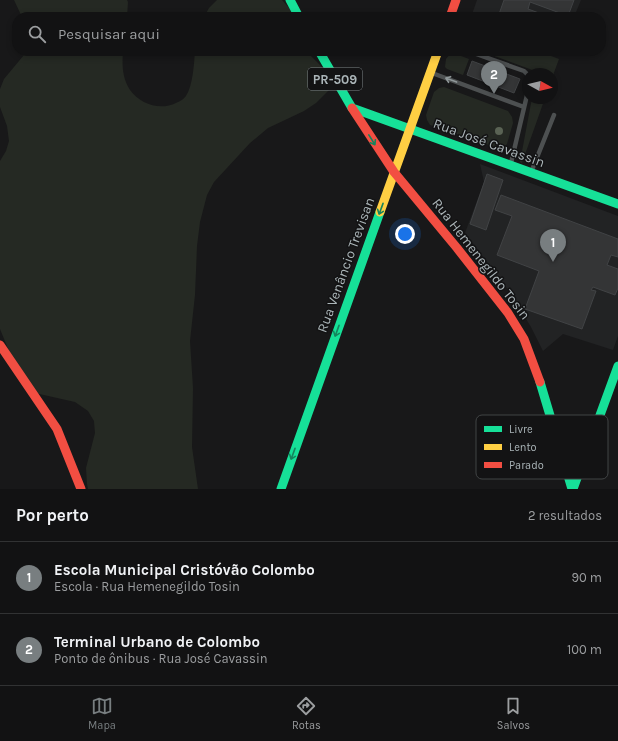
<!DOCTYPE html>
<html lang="pt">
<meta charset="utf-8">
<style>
:root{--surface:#121213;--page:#1b1b1c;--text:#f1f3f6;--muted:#9c9ea0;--line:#313233;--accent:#787e80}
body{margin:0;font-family:Karla,sans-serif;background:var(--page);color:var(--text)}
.compass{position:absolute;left:522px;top:68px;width:36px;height:36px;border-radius:50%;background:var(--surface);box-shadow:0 2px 6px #0003;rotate:98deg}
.you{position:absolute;left:405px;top:234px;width:14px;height:14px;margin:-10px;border:3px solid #fff;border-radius:50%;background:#1a73e8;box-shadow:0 0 0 6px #1a73e833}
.badge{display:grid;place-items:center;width:26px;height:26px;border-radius:50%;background:var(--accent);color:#fff;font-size:13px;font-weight:700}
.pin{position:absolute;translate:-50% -33px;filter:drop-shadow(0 1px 2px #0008)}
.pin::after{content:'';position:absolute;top:21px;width:14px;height:12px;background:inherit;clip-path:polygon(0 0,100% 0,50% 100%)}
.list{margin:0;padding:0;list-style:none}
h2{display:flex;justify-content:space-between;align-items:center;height:52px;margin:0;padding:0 16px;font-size:17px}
h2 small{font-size:13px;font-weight:400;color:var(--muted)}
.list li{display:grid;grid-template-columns:26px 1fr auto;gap:12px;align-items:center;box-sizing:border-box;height:72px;padding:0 16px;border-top:1px solid var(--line)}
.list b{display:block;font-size:15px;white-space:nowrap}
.list p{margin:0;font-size:13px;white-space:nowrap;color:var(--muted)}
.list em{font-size:13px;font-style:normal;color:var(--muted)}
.icon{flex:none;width:22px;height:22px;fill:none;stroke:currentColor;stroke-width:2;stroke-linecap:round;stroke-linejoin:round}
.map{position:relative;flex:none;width:618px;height:489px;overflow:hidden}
.search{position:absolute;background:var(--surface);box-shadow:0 2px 6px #0003;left:12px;right:12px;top:12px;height:44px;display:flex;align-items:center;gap:10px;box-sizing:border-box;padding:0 14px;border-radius:16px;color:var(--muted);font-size:15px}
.sheet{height:196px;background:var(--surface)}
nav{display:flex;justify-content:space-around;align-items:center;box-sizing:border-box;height:56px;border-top:1px solid var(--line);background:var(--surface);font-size:11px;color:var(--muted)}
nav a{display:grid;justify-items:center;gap:2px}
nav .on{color:var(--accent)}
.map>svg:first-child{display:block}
.built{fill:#222324}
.green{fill:#252923}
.building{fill:#343536;stroke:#414345}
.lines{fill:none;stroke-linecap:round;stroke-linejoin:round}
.lane{stroke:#4d5051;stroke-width:4.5}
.fast{stroke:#16e098;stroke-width:9}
.slow{stroke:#ffcf43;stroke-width:9}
.jam{stroke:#f24e42;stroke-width:9}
.tree{fill:#5a6354}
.oneway{stroke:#8f9799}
.oneway2{stroke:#15845d}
.labels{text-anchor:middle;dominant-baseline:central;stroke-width:3;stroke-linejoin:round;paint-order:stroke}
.shield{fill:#131314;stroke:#7d8487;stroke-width:1}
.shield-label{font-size:13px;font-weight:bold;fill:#abb5b8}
.street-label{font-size:14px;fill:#abb5b8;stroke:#131314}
.key{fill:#131314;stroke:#414445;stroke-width:1}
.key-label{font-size:11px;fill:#abb5b8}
</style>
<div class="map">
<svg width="618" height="489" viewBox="0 0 618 489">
<rect width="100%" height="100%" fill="#181819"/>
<!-- built -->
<path class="built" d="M477,0H581L574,17H471Z
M480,164L618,216V336L613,350L563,334L543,351L531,327L509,291L465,233L484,182Z"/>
<!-- green -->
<path class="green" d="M14,0H127L128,2L127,17H22Z
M217,0H282L290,9L293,17H204L209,8Z
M26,51H123C122,64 122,78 130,90C140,104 160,111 176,103C180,101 183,100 186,96C193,85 194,64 195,51H306L321,66L331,82L329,90L316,103L304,111L268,128L250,143L214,182L207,195L200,222L197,246L195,295L190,341L193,388L192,447L198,489H88L87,484L86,468L95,433L94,421L88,411L75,402L35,393L20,378L0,329V161L6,151L9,141L7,126L0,107V89L4,79L24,55Z
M481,51H538L559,59L552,78V74H536L535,71Z
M453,53L469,59L463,75L447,69L445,67L446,59L450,54Z
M444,87L508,111L512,117L513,123L507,144L504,147L498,148L430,125L427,120L426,115L434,92L439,88Z
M532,98H545L522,163L520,162Z"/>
<!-- building -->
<path class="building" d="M504,0H574L568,16L530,2L528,9L550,17H498Z
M472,61L520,79L514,93L467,75Z
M487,174L503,180L486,230L470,224Z
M501,195L618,239V257L611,255L607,265L618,269V288L615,295L593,287L591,290L596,291L582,329L525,309L539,271L497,255L512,216L495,210Z"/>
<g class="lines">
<!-- lane -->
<path class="lane" d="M468,51L524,71L528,75
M432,73L524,107
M511,163L528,91
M532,170L554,115"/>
<!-- fast -->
<path class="fast" d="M290,0L299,17
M319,51L352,108L618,204
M540,382L572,489
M281,489L380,212
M573,489L618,366"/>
<!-- slow -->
<path class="slow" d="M380,212L438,51"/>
<!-- jam -->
<path class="jam" d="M450,17L456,0
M352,108L394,172L457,248L508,313L524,339L540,382
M0,345L57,429L81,489"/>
</g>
<!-- trees -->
<circle class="tree" cx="499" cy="131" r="4"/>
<!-- one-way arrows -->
<defs><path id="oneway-shaft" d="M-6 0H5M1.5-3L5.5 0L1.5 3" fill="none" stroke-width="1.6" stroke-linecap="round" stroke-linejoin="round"/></defs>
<use class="oneway" href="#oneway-shaft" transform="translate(451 80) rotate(-160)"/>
<g class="oneway2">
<use href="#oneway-shaft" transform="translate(372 140) rotate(58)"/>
<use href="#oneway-shaft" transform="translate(381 209) rotate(110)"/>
<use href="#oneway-shaft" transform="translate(337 331) rotate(110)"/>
<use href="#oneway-shaft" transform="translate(293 454) rotate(110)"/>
</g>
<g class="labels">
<!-- shield labels -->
<rect class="shield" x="308" y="68" width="54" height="22" rx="3"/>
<g class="shield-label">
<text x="335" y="79">PR-509</text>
</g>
<!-- street labels -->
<g class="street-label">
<text transform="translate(489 143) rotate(20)">Rua José Cavassin</text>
<text transform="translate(481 259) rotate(52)">Rua Hemenegildo Tosin</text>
<text transform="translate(346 265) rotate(-70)">Rua Venâncio Trevisan</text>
</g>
</g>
<!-- legend -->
<rect x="476" y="415" width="132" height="64" rx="6" class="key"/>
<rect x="484" y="426" width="18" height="6" fill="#16e098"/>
<rect x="484" y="444" width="18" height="6" fill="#ffcf43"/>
<rect x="484" y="462" width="18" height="6" fill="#f24e42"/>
<g class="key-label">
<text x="509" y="433">Livre</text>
<text x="509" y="451">Lento</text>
<text x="509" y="469">Parado</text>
</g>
</svg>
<svg class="compass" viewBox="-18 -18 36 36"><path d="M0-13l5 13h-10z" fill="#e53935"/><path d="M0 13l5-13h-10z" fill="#9c9ea0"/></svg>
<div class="you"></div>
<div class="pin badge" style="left:553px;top:262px">1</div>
<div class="pin badge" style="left:494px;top:94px">2</div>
<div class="search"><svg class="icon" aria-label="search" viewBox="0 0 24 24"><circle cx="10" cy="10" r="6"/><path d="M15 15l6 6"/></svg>Pesquisar aqui</div>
</div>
<section class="sheet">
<h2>Por perto<small>2 resultados</small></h2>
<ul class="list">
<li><span class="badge">1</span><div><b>Escola Municipal Cristóvão Colombo</b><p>Escola · Rua Hemenegildo Tosin</p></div><em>90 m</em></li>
<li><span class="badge">2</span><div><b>Terminal Urbano de Colombo</b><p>Ponto de ônibus · Rua José Cavassin</p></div><em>100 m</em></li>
</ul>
</section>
<nav>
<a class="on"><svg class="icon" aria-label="map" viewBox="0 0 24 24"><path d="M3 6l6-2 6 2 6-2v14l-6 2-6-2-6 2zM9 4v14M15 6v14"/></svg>Mapa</a>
<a><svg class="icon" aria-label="directions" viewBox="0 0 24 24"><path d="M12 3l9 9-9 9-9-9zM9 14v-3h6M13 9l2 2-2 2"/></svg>Rotas</a>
<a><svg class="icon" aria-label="saved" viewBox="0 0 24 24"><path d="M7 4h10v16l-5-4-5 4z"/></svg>Salvos</a>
</nav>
